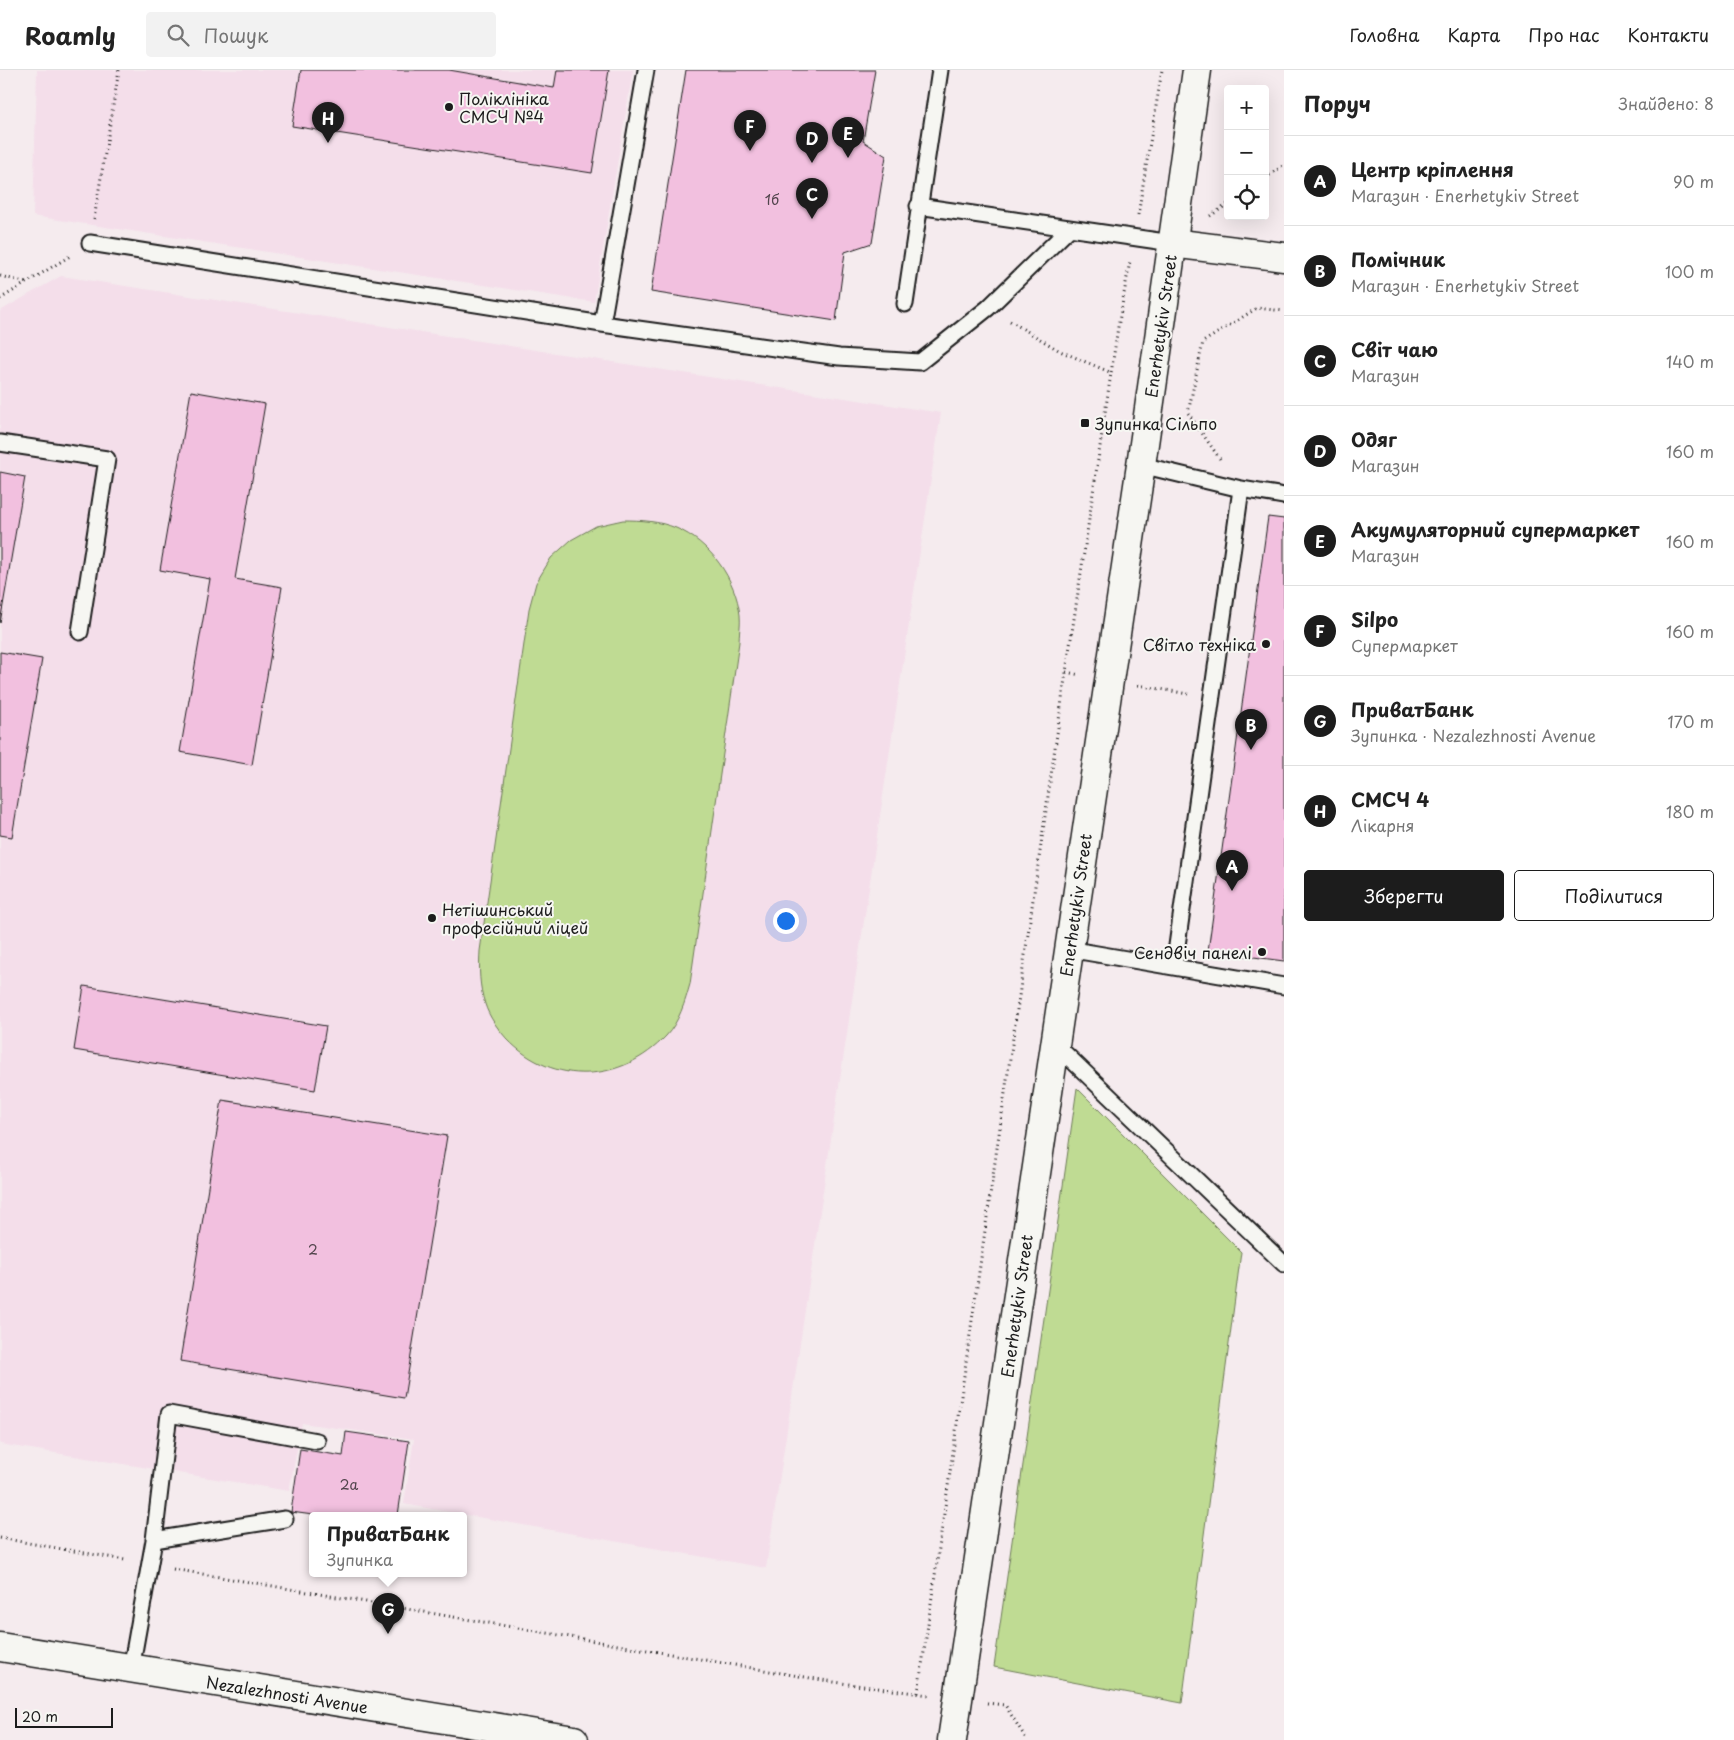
<!DOCTYPE html>
<html lang="uk">
<meta charset="utf-8">
<style>
:root{--surface:#fff;--page:#f2f2f2;--text:#222;--muted:#767676;--line:#e0e0e0;--accent:#1c1c1c}
body{margin:0;font-family:"Playpen Sans",sans-serif;background:var(--page);color:var(--text)}
.controls{position:absolute;right:15px;top:15px;display:grid;overflow:hidden;border-radius:5px;box-shadow:0 5px 20px #0002}
.controls button{width:45px;height:45px;display:grid;place-items:center;padding:0;border:0;border-bottom:1px solid var(--line);background:var(--surface);color:var(--text);font:25px sans-serif}
.scale{position:absolute;left:15px;bottom:12px;width:98px;box-sizing:border-box;padding-left:5px;border:2px solid #1c1c1c;border-top:0;font-size:14px;line-height:18px;white-space:nowrap;color:#1c1c1c;-webkit-text-stroke:4px #f6f6f2;paint-order:stroke}
.you{position:absolute;left:785px;top:850px;width:18px;height:18px;margin:-12px;border:4px solid #fff;border-radius:50%;background:#1a73e8;box-shadow:0 0 0 8px #1a73e833}
.badge{display:grid;place-items:center;width:32px;height:32px;border-radius:50%;background:var(--accent);color:#fff;font-size:16px;font-weight:700}
.pin{position:absolute;translate:-50% -41px;filter:drop-shadow(0 1px 2px #0008)}
.pin::after{content:'';position:absolute;top:26px;width:18px;height:15px;background:inherit;clip-path:polygon(0 0,100% 0,50% 100%)}
.popup{position:absolute;left:309px;top:1442px;width:158px;height:65px;box-sizing:border-box;display:grid;place-content:center;border-radius:5px;background:var(--surface);filter:drop-shadow(0 1px 4px #0005);font-size:16px;white-space:nowrap;color:var(--muted)}
.popup b{font-size:19px;color:var(--text)}
.popup::after{content:'';position:absolute;left:50%;top:100%;margin-left:-10px;border:10px solid transparent;border-top-color:var(--surface)}
.list{margin:0;padding:0;list-style:none}
h2{display:flex;justify-content:space-between;align-items:center;height:65px;margin:0;padding:0 20px;font-size:21px}
h2 small{font-size:16px;font-weight:400;color:var(--muted)}
.list li{display:grid;grid-template-columns:32px 1fr auto;gap:15px;align-items:center;box-sizing:border-box;height:90px;padding:0 20px;border-top:1px solid var(--line)}
.list b{display:block;font-size:19px;white-space:nowrap}
.list p{margin:0;font-size:16px;white-space:nowrap;color:var(--muted)}
.list em{font-size:16px;font-style:normal;color:var(--muted)}
.actions{display:flex;gap:10px;padding:15px 20px}
.actions a{flex:1;padding:11px 0;border:1px solid var(--accent);border-radius:5px;text-align:center;font-size:18px;color:var(--accent)}
.actions .main{background:var(--accent);color:#fff}
.icon{flex:none;width:28px;height:28px;fill:none;stroke:currentColor;stroke-width:2;stroke-linecap:round;stroke-linejoin:round}
.map{position:relative;flex:none;width:1284px;height:1670px;overflow:hidden}
header{display:flex;align-items:center;gap:30px;box-sizing:border-box;height:70px;padding:0 25px;background:var(--surface);border-bottom:1px solid var(--line)}
header strong{font-size:24px}
nav{display:flex;gap:28px;margin-inline-start:auto;font-size:18px}
.search{width:350px;height:45px;background:var(--page);display:flex;align-items:center;gap:12px;box-sizing:border-box;padding:0 18px;border-radius:5px;color:var(--muted);font-size:19px}
main{display:flex}
aside{flex:1;background:var(--surface)}
.map>svg:first-child{display:block}
.built{fill:#f4deea}
.green{fill:#bfdb93;stroke:#6e7c58}
.building{fill:#f2c0df;stroke:#1c1c1c}
.lines{fill:none;stroke-linecap:round;stroke-linejoin:round}
.service-casing{stroke:#1c1c1c;stroke-width:19}
.minor-casing{stroke:#1c1c1c;stroke-width:31}
.secondary-casing{stroke:#1c1c1c;stroke-width:31}
.path{stroke:#1c1c1c;stroke-width:3;stroke-dasharray:1 4;stroke-linecap:butt}
.service{stroke:#f6f6f2;stroke-width:15}
.minor{stroke:#f6f6f2;stroke-width:28}
.secondary{stroke:#f6f6f2;stroke-width:28}
.poi-dot{fill:#1c1c1c;stroke:#f6f6f2;stroke-width:2}
.labels{text-anchor:middle;dominant-baseline:central;stroke-width:4;stroke-linejoin:round;paint-order:stroke}
.number-label{font-size:14px;fill:#52454d}
.poi-label{font-size:16px;fill:#1c1c1c;stroke:#f6f6f2;text-anchor:start}
.street-label{font-size:16px;fill:#1c1c1c;stroke:#f6f6f2}
</style>
<header>
<strong>Roamly</strong>
<div class="search"><svg class="icon" aria-label="search" viewBox="0 0 24 24"><circle cx="10" cy="10" r="6"/><path d="M15 15l6 6"/></svg>Пошук</div>
<nav><a>Головна</a><a>Карта</a><a>Про нас</a><a>Контакти</a></nav>
</header>
<main>
<div class="map">
<svg width="1284" height="1670" viewBox="0 0 1284 1670">
<rect width="100%" height="100%" fill="#f5ebee"/>
<filter id="ink" filterUnits="userSpaceOnUse"><feTurbulence type="fractalNoise" baseFrequency=".02" numOctaves="2"/><feDisplacementMap in="SourceGraphic" scale="10" xChannelSelector="R" yChannelSelector="G"/><feConvolveMatrix kernelMatrix="1 2 1 2 8 2 1 2 1" color-interpolation-filters="sRGB"/></filter>
<g filter="url(#ink)">
<!-- built -->
<path class="built" d="M37,0H633L594,232L33,146Z
M61,206L941,343L766,1498L404,1434L414,1369L302,1353L289,1421L0,1374V241Z"/>
<!-- green -->
<path class="green" d="M623,450C641,450 659,451 676,458C710,472 736,509 740,545C741,554 739,563 739,572L690,914C685,932 679,952 666,966C622,1013 553,1017 507,969C498,959 489,947 485,934C479,916 479,899 480,881L529,539L536,513L551,488L571,470L596,456Z
M1077,1018L1241,1182L1182,1633L994,1597Z"/>
<!-- building -->
<path class="building" d="M301,0H449L554,18L557,0H609L592,103L292,56Z
M686,0H875L863,71L886,86L872,173L845,182L836,251L651,222Z
M191,321L265,334L235,509L282,517L252,695L180,682L210,509L160,500Z
M0,402L25,407L0,553Z
M1268,447L1284,449V891L1208,881Z
M0,582L42,589L12,767L0,765Z
M84,916L326,956L315,1020L74,980Z
M222,1030L447,1066L404,1328L180,1291Z
M346,1362L409,1371L398,1445H313L291,1442L300,1379L343,1386Z"/>
<g class="lines">
<!-- service casing -->
<g class="service-casing">
<path id="service" d="M918,136L1172,173
M90,173L602,254L839,287L920,292L988,238L1069,159
M905,234L940,0
M602,254L646,0
M0,373L107,389L80,562
M1141,395L1241,419L1284,426
M1068,879L1284,916
M1174,897L1241,419
M1054,973L1284,1194
M154,1470L285,1449
M131,1599L154,1470L169,1344L317,1371"/>
</g>
<!-- minor casing -->
<g class="minor-casing">
<path id="minor" d="M1172,173L1284,187"/>
</g>
<!-- secondary casing -->
<g class="secondary-casing">
<path id="secondary" d="M0,1577L574,1670
M952,1670L1141,395L1197,0"/>
</g>
<!-- path -->
<path class="path" d="M1265,108L1284,95
M1138,145L1162,0
M1210,146L1228,134
M94,149L119,0
M0,206L28,213
M0,229L70,186
M1010,251L1060,281L1112,303
M1220,389L1188,343L1203,272L1257,238L1284,241
M1066,602L1080,605
M1138,615L1188,624
M0,1468L125,1490
M173,1499L834,1612L929,1625
M918,1623L1066,602L1118,257L1130,191
M987,1633L1005,1635L1027,1670"/>
<!-- service -->
<use href="#service" class="service"/>
<!-- minor -->
<use href="#minor" class="minor"/>
<!-- secondary -->
<use href="#secondary" class="secondary"/>
</g>
</g>
<!-- markers -->
<g class="poi-dot">
<circle cx="449" cy="37" r="5"/>
<rect x="1080" y="348" width="10" height="10" rx="2.5"/>
<circle cx="1266" cy="574" r="5"/>
<circle cx="432" cy="848" r="5"/>
<circle cx="1262" cy="882" r="5"/>
</g>
<g class="labels">
<!-- number labels -->
<g class="number-label">
<text x="772" y="129">1б</text>
<text x="313" y="1179">2</text>
<text x="349" y="1414">2а</text>
</g>
<!-- poi labels -->
<g class="poi-label">
<text x="459" y="28">Поліклініка<tspan x="459" dy="18">СМСЧ №4</tspan></text>
<text x="1095" y="353">Зупинка Сільпо</text>
<text x="1256" y="574" text-anchor="end">Світло техніка</text>
<text x="442" y="839">Нетішинський<tspan x="442" dy="18">професійний ліцей</tspan></text>
<text x="1252" y="882" text-anchor="end">Сендвіч панелі</text>
</g>
<!-- street labels -->
<g class="street-label">
<text transform="translate(1160 256) rotate(-82)">Enerhetykiv Street</text>
<text transform="translate(1075 835) rotate(-82)">Enerhetykiv Street</text>
<text transform="translate(1016 1236) rotate(-82)">Enerhetykiv Street</text>
<text transform="translate(287 1624) rotate(9)">Nezalezhnosti Avenue</text>
</g>
</g>
</svg>
<div class="controls">
<button>+</button>
<button>−</button>
<button><svg class="icon" aria-label="locate" viewBox="0 0 24 24"><circle cx="12" cy="12" r="6"/><path d="M12 2v4M12 18v4M2 12h4M18 12h4"/></svg></button>
</div>
<div class="scale">20 m</div>
<div class="you"></div>
<div class="pin badge" style="left:1232px;top:821px">A</div>
<div class="pin badge" style="left:1251px;top:680px">B</div>
<div class="pin badge" style="left:812px;top:149px">C</div>
<div class="pin badge" style="left:812px;top:93px">D</div>
<div class="pin badge" style="left:848px;top:88px">E</div>
<div class="pin badge" style="left:750px;top:81px">F</div>
<div class="pin badge" style="left:388px;top:1564px">G</div>
<div class="popup"><b>ПриватБанк</b>Зупинка</div>
<div class="pin badge" style="left:328px;top:73px">H</div>
</div>
<aside>
<h2>Поруч<small>Знайдено: 8</small></h2>
<ul class="list">
<li><span class="badge">A</span><div><b>Центр кріплення</b><p>Магазин · Enerhetykiv Street</p></div><em>90 m</em></li>
<li><span class="badge">B</span><div><b>Помічник</b><p>Магазин · Enerhetykiv Street</p></div><em>100 m</em></li>
<li><span class="badge">C</span><div><b>Світ чаю</b><p>Магазин</p></div><em>140 m</em></li>
<li><span class="badge">D</span><div><b>Одяг</b><p>Магазин</p></div><em>160 m</em></li>
<li><span class="badge">E</span><div><b>Акумуляторний супермаркет</b><p>Магазин</p></div><em>160 m</em></li>
<li><span class="badge">F</span><div><b>Silpo</b><p>Супермаркет</p></div><em>160 m</em></li>
<li><span class="badge">G</span><div><b>ПриватБанк</b><p>Зупинка · Nezalezhnosti Avenue</p></div><em>170 m</em></li>
<li><span class="badge">H</span><div><b>СМСЧ 4</b><p>Лікарня</p></div><em>180 m</em></li>
</ul>
<div class="actions"><a class="main">Зберегти</a><a>Поділитися</a></div>
</aside>
</main>
